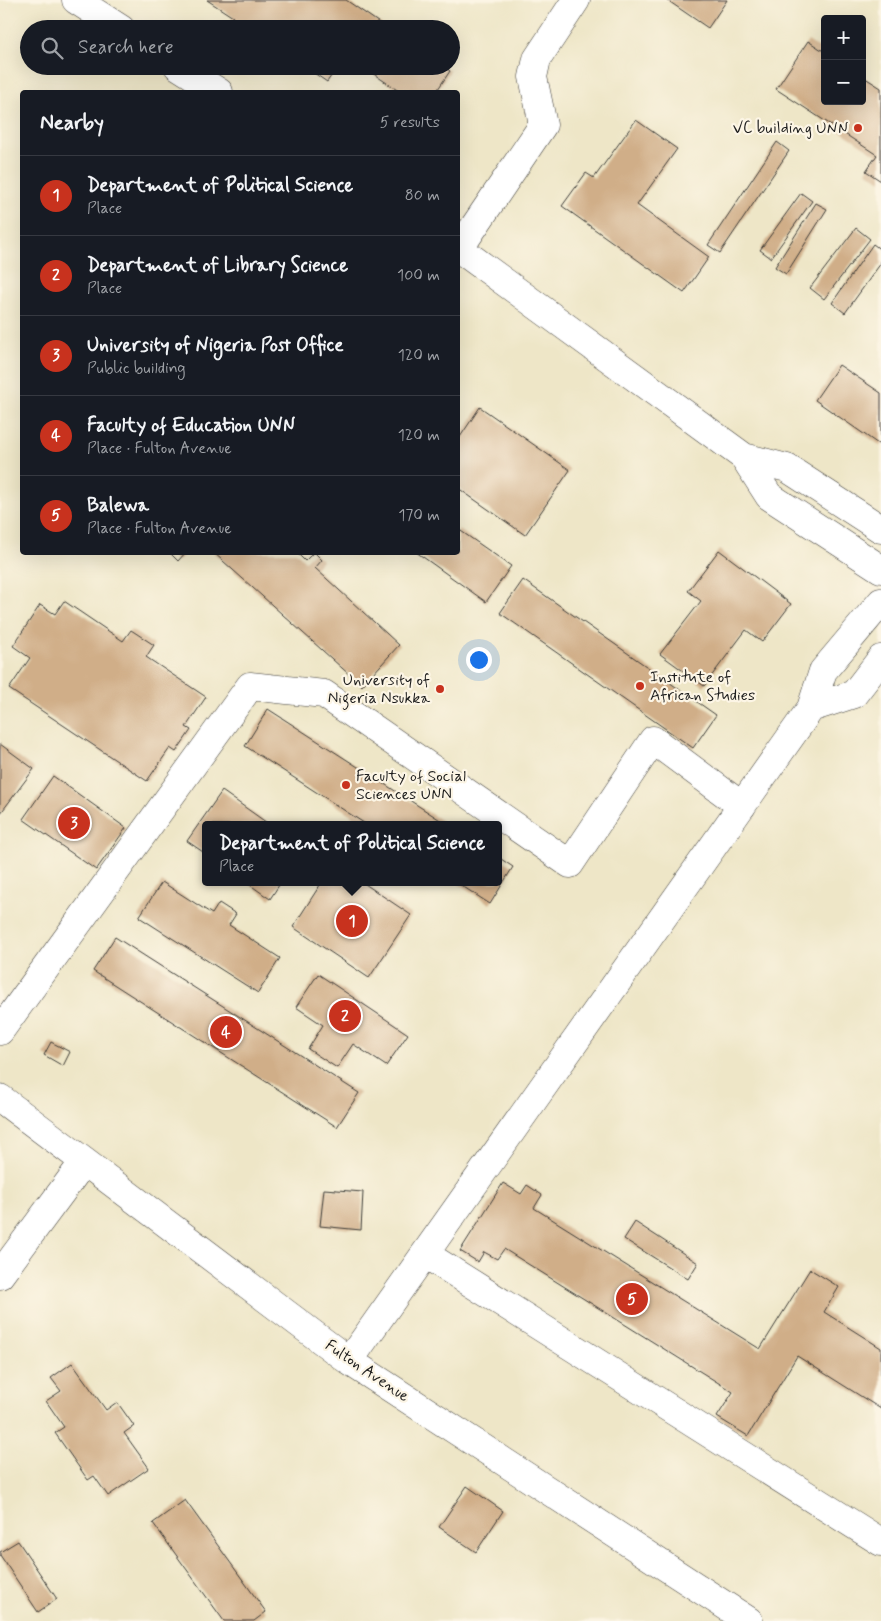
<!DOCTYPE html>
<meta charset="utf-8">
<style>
:root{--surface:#171b24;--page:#20242c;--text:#f1f3f6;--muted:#9ea1a6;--line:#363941;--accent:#c8321e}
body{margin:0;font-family:Mynerve,sans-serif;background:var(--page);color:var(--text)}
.controls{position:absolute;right:15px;top:15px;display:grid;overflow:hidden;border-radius:5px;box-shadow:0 5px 20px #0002}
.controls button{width:45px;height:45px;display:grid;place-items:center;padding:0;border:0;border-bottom:1px solid var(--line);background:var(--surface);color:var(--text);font:25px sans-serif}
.you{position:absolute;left:478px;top:659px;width:18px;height:18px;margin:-12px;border:4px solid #fff;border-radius:50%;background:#1a73e8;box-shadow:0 0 0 8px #1a73e833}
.badge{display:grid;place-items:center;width:32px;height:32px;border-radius:50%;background:var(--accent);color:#fff;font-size:16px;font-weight:700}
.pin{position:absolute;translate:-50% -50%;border:2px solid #fff;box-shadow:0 1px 5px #0006}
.popup{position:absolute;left:202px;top:821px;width:300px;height:65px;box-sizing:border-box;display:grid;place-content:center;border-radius:5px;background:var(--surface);filter:drop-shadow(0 1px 4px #0005);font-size:16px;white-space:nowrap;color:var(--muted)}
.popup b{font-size:19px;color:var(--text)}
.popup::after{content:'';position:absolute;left:50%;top:100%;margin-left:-10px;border:10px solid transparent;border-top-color:var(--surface)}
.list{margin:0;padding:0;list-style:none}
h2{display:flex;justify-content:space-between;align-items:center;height:65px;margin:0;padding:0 20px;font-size:21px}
h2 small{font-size:16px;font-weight:400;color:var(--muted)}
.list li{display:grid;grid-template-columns:32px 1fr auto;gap:15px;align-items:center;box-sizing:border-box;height:80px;padding:0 20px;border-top:1px solid var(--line)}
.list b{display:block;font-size:19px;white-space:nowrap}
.list p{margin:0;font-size:16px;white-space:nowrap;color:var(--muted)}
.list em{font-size:16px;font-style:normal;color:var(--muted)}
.icon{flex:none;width:28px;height:28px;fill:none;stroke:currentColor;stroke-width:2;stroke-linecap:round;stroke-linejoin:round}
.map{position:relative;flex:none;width:881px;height:1621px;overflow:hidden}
.search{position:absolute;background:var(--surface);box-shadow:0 5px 20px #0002;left:20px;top:20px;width:440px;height:55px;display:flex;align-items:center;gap:12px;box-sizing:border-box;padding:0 18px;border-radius:28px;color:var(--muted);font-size:19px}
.panel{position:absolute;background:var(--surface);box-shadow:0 5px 20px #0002;left:20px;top:90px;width:440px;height:465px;border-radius:5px}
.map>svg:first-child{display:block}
.building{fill:#d0ae88}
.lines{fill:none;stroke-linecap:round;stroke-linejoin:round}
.minor-casing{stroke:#3c3a36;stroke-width:29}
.minor{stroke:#fff;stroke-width:28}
.poi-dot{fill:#c8321e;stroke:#fcf5e5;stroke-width:2}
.labels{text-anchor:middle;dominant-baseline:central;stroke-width:4.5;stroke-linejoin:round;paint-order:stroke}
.poi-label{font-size:16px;fill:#1c1c1c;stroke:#fcf5e5;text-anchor:end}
.street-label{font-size:16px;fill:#1c1c1c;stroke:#fcf5e5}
</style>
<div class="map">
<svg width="881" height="1621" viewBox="0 0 881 1621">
<rect width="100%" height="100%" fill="#fcf5e5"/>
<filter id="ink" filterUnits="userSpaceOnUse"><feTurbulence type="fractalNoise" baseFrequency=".02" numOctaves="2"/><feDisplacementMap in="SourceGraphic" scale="10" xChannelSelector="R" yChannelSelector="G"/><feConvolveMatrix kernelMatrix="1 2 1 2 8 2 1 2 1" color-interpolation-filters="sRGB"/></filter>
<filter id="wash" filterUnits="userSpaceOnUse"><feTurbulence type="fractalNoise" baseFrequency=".0096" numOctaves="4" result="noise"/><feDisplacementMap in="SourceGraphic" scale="20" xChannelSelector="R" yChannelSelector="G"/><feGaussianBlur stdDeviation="1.12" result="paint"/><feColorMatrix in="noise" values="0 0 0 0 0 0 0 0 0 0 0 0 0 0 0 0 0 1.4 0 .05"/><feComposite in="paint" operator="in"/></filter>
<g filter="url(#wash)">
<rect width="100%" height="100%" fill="#eee6c7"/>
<g id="blocks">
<!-- building -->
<path class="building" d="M207,0H346L388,29H225L233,17Z
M667,0H727L708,28Z
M808,41L825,52V101H862V76L881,88V181L866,171L877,155L776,89Z
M304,66H338L327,82Z
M362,66H443L450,71L436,92H400Z
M636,120L677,149L637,205L709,257L684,293L562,206L586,173L594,178Z
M777,142L789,151L720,253L708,245Z
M801,193L812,201L771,258L760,250Z
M816,203L827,209L786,274L775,267Z
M856,228L870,239L824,299L810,288Z
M873,244L881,250V263L845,313L832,303Z
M839,365L881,393V446L815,400Z
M480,407L570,470L525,535L458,488V440Z
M458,529L511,566L486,602L416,552H458Z
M719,550L791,604L762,642L746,630L704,686L660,654L701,601L688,591Z
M169,552H186L178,561Z
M213,552H296L305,561L314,552L322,560L315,568L399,645L362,686Z
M523,580L716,715L693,748L500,613Z
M64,601L123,641L131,630L154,645L146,657L206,697L186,727L191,730L176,752L170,748L147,781L9,689L30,658L13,646L40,605L55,614Z
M268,709L448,825H367L245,746Z
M0,744L34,769L0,814Z
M53,776L126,828L96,870L23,819Z
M222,791L270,825H206V854L187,841Z
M498,857L513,867L490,904L456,882H498Z
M162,882L212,914L219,903L236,914L229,925L280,958L258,993L139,917Z
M246,882H281L270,899Z
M322,882H362L411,915L369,978L293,927Z
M115,937L359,1093L337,1127L93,971Z
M318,974L408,1034L386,1066L353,1044L337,1068L308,1049L323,1025L296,1007Z
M51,1042L70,1052L63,1066L44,1055Z
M503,1183L521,1194L527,1185L542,1195L534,1208L760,1349L810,1269L839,1287L824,1312L881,1348V1409L797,1356L748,1436L717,1417L733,1392L504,1249L497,1259L484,1252L478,1262L460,1251Z
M324,1189L363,1192L361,1230L320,1226Z
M635,1222L698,1263L688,1279L624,1239Z
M72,1363L106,1410L117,1402L134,1426L124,1433L149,1468L108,1496L94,1476L88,1480L55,1433L64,1427L46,1401L61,1391L51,1378Z
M467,1486L503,1511L476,1552L439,1527Z
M185,1500L266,1612L254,1621H224L153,1523Z
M18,1541L57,1599L38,1612L0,1555V1552Z"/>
</g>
</g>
<g filter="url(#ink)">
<use href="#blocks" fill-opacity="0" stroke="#3c3a36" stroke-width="1"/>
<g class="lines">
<!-- minor casing -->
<g class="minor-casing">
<path id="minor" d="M76,0L121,29
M178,66L219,92
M458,248L744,457L769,496L881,569
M459,249L543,125L533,77L537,59L576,0
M744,457L787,468L881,529
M811,708L854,694L881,659
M0,1031L250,686L324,694L570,864L653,740L742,806
M0,1098L349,1361L749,1621
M425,1254L881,1542
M0,1275L83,1163
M349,1361L811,708L823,671L881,602"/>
</g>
<!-- minor -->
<use href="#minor" class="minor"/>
</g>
</g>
<!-- markers -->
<g class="poi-dot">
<circle cx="858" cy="128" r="5"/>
<circle cx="640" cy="686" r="5"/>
<circle cx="440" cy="689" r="5"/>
<circle cx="346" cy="785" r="5"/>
</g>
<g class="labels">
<!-- poi labels -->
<g class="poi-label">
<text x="848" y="128">VC building UNN</text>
<text x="650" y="677" text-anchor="start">Institute of<tspan x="650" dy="18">African Studies</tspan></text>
<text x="430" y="680">University of<tspan x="430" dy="18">Nigeria Nsukka</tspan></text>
<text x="356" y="776" text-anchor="start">Faculty of Social<tspan x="356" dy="18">Sciences UNN</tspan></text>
</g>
<!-- street labels -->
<g class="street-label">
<text transform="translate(367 1371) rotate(34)">Fulton Avenue</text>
</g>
</g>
</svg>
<div class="controls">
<button>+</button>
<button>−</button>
</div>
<div class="you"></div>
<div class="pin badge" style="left:352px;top:921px">1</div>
<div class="popup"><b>Department of Political Science</b>Place</div>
<div class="pin badge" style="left:345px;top:1016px">2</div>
<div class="pin badge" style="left:74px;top:823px">3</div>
<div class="pin badge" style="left:226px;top:1032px">4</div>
<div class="pin badge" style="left:632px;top:1299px">5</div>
<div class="search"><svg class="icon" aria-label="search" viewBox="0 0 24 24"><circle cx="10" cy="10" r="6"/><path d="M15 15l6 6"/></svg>Search here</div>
<section class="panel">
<h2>Nearby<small>5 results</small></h2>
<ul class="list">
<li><span class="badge">1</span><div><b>Department of Political Science</b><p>Place</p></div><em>80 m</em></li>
<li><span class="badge">2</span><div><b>Department of Library Science</b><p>Place</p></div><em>100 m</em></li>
<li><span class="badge">3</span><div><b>University of Nigeria Post Office</b><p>Public building</p></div><em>120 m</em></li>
<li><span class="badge">4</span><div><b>Faculty of Education UNN</b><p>Place · Fulton Avenue</p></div><em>120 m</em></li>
<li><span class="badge">5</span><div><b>Balewa</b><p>Place · Fulton Avenue</p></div><em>170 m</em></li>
</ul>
</section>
</div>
